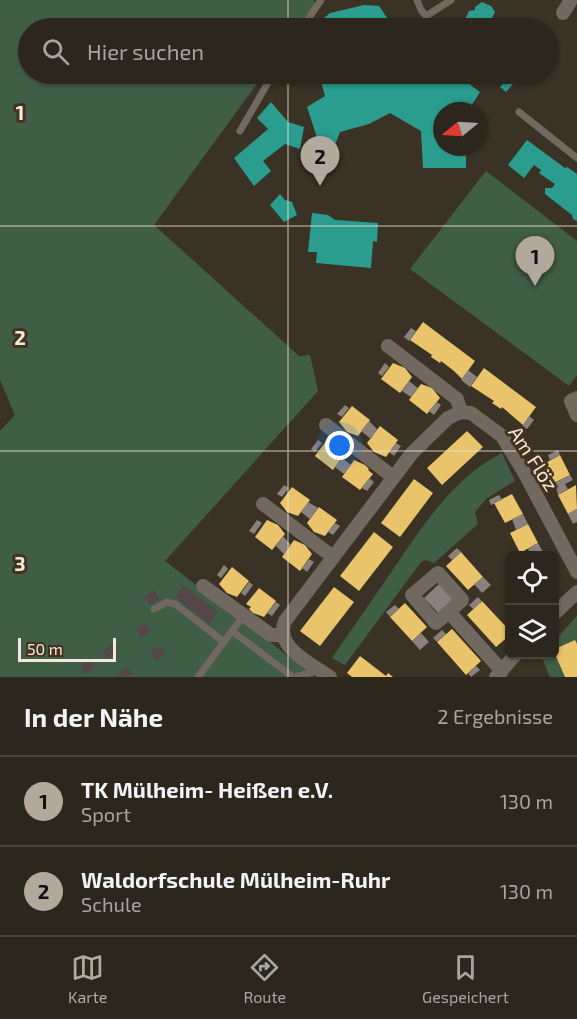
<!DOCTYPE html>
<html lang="de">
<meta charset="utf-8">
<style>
:root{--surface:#2c261c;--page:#383229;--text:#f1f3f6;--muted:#a6a5a3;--line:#48433b;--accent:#b2a89c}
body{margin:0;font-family:"Exo 2",sans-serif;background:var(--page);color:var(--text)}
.controls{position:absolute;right:18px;bottom:18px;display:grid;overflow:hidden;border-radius:9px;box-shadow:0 2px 4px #0004}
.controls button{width:54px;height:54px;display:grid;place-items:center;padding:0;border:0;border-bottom:2px solid var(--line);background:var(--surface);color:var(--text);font:30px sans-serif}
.compass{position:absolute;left:433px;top:102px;width:54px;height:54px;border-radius:50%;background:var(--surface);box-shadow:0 2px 4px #0004;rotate:252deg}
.scale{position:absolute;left:18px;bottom:15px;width:98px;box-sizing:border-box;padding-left:6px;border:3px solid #f2e8db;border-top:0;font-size:16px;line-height:21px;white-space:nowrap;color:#f2e8db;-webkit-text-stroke:4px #43331e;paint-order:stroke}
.you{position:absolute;left:340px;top:446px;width:21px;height:21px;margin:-15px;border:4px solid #fff;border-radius:50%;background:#1a73e8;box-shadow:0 0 0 9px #1a73e833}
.badge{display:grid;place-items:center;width:39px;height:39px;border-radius:50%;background:var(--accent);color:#111;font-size:20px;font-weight:700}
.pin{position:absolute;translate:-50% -50px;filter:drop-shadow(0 2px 3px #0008)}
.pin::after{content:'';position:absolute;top:32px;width:21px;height:18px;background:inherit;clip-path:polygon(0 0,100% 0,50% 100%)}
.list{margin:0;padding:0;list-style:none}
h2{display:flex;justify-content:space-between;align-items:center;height:78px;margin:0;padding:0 24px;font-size:26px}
h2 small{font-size:20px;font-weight:400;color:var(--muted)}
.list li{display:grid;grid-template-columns:39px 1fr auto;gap:18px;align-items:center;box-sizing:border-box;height:90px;padding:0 24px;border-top:2px solid var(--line)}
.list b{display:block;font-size:22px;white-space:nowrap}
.list p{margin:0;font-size:20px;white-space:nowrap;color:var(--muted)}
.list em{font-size:20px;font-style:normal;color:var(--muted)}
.icon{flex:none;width:33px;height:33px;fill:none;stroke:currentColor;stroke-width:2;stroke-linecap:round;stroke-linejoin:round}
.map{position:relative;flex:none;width:577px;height:677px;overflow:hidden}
.search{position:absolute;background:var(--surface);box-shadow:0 2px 4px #0004;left:18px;right:18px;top:18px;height:66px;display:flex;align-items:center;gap:15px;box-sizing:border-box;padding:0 21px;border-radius:33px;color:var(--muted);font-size:22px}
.sheet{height:258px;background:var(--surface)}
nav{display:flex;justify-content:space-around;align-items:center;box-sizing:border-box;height:84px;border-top:2px solid var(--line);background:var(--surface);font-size:16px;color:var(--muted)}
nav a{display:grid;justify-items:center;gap:3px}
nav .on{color:var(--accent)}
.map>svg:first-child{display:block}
.green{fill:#405e46}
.homes{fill:#e9c46a}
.schools{fill:#2a9d8f}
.industry{fill:#8a817c}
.building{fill:#534748}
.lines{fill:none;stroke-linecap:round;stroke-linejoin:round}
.lane{stroke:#716960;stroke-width:7}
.street{stroke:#716960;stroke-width:14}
.grid{fill:none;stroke:#f2e8db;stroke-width:1.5;stroke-opacity:0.55}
.labels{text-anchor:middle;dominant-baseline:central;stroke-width:6;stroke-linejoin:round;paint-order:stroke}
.street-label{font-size:20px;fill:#f2e8db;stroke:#43331e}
.grid-label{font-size:20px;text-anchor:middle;font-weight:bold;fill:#f2e8db;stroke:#43331e;stroke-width:6;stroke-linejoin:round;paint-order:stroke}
</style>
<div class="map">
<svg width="577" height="677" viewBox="0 0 577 677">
<rect width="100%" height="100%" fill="#3b3226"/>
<!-- green -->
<path class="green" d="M0,0H313L316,3L297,28H28V74H264L154,225L299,356L310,355L318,391L165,561L315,677H0V431L15,415L0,380Z
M486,171L577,241V375L569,386L410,269Z
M502,453L515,481L487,498L475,512L478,524L434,563L426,560L421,562L345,665L332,658C351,630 371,602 390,574C420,530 453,477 502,453Z
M577,616V677H550L541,655L554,654L555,640Z"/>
<!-- homes -->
<path class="homes" d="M423,322L475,361L462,379L454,371L441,361L440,363L431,357L432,355L410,340Z
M393,363L405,368L412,377L400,393L381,379Z
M484,368L536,407L523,425L502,407L501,409L492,403L494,401L471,386Z
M421,384L432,388L440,398L427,414L409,400Z
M352,406L370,420L358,436L347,432L339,422Z
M380,426L398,440L386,457L374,452L367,443Z
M467,431L483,447L442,485L427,468Z
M327,440L338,444L345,453L333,470L315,456Z
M560,455L570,475L552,484L542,465Z
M354,460L365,465L369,469L368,470L373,474L360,490L342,477Z
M414,479L433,493L400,537L381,523Z
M576,485L577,509L568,514L558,495Z
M292,487L310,500L298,516L287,512L280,503Z
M512,494L523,514L505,523L494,503Z
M319,507L337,520L325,536L314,532L307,523Z
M267,520L278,525L285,534L272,550L255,537Z
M528,524L538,543L520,553L510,533Z
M374,532L393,547L359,591L340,576Z
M294,540L305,545L312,554L300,571L282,557Z
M461,552L483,577L468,590L446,566Z
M232,567L249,581L237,597L227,593L219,584Z
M334,587L354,602L320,646L300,631Z
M259,588L276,601L264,617L253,613L249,609L251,607L246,604Z
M482,601L510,631V635L496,647L467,615Z
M405,603L427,627L412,641L390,617Z
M452,629L481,661L466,675L437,642Z
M575,640L577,644V677H565L555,654V649Z
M360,656L386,676L388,673L393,677H352L347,673Z"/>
<!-- schools -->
<path class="schools" d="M482,2L491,6L495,12L491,20L492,24H510L512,28H461L469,11L475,10V7Z
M364,5L379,6L394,28H314L315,26L330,13Z
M319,74H406L407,76L428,81L434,74H456L480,92L468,111H442V147H466V168H423L421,131L390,113L369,124L340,132L335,145L320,147L307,107L325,96Z
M507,79L513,84L506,92L500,87Z
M271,102L288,122L304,127L300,149L285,144L263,161L271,171L254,186L234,158L268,129L257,118Z
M527,140L565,168L567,167L577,174V221L573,219L572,215L545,194V188H552L555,184L539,173L541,170L534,165L524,178L508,165Z
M280,194L285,200L292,202L297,215L284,222L270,205Z
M312,213L328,215L335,220L378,223L377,242L373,241L371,268L316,263L317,252H308Z"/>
<!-- industry -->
<path class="industry" d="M411,328L416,331L409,341L404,337Z
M385,363L389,367L382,376L378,373Z
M468,370L477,377L470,387L461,380Z
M409,381L418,388L411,397L402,391Z
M437,402L441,405L434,415L429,411Z
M345,405L349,408L342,417L337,414Z
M529,416L534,420L527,429L522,426Z
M369,421L377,429L371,439L361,431Z
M318,440L322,443L315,452L311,449Z
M396,443L401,446L394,456L389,452Z
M558,450L560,455L550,460L548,455Z
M342,458L351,465L344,474L335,467Z
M570,475L573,480L565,484L568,489L558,495L555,483Z
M369,478L374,482L367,491L362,488Z
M284,485L289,488L282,497L277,494Z
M499,495L502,500L491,505L489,500Z
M308,502L318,508L310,519L301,512Z
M577,509V522L573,524L568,514Z
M523,514L528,524L516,530L512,519Z
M257,520L262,523L254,534L249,531Z
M335,523L340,526L333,535L328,532Z
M283,536L291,545L284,554L276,546Z
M538,543L544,554L531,556L528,549Z
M457,548L461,552L452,560L448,556Z
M309,559L314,562L307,572L302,568Z
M224,565L228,569L221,578L217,575Z
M483,577L491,585L482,593L474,584Z
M249,582L253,585L245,596L241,593Z
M439,584L453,599L438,613L424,598Z
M478,597L482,602L473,609L469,605Z
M276,602L280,605L272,616L267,613Z
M395,605L399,609L390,617L386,612Z
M442,630L446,634L437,642L433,638Z
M421,633L429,642L420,650L412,641Z
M476,666L480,670L471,677L468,673Z"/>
<!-- building -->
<path class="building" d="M183,585L218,612L209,624L174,597Z
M154,590L160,599L150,605L144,596Z
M145,623L151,631L141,638L136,629Z
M113,644L118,652L108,659L103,651Z
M160,646L166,654L156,661L150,652Z
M90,659L96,667L86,674L80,666Z
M128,667L133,675L120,677L118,673Z"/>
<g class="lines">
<!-- lane -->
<path class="lane" d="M417,0L421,10L426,16L451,0
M302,28L321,0
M519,112L577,158
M240,131L273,74
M154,609L167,602L175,604L224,642
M232,631L293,677
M198,677L244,615
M295,677L319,670"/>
<!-- street -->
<path class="street" d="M563,13L571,0
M388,346L457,399L461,412
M577,398L571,401L577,415
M326,425L393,477
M263,504L333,557
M203,586L271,635H283
M449,612L436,623L412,595L438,573L462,600L449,612L502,671
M554,614L577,592
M330,677C312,664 274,648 285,621L412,453L448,418L461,412L471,413L502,436L524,472L577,572
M496,677L516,654"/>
</g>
<!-- grid -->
<path class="grid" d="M288,0V28M288,74V677M0,226H577M0,451H577"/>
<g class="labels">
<!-- street labels -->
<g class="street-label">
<text transform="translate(534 458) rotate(57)">Am Flöz</text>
</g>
</g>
<g class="grid-label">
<text x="20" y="120">1</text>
<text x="20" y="345">2</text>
<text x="20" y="571">3</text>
</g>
</svg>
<div class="controls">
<button><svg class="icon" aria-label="locate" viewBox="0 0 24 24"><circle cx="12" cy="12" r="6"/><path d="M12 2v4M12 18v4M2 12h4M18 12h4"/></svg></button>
<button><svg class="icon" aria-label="layers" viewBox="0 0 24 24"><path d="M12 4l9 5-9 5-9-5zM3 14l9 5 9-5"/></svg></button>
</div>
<svg class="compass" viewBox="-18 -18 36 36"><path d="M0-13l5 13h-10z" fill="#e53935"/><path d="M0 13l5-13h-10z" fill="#a6a5a3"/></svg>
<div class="scale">50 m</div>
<div class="you"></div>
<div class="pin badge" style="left:535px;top:286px">1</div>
<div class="pin badge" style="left:320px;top:186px">2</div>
<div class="search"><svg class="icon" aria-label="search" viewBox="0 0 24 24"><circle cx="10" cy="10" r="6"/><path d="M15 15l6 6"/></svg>Hier suchen</div>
</div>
<section class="sheet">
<h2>In der Nähe<small>2 Ergebnisse</small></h2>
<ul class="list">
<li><span class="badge">1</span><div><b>TK Mülheim- Heißen e.V.</b><p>Sport</p></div><em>130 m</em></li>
<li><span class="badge">2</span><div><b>Waldorfschule Mülheim-Ruhr</b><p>Schule</p></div><em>130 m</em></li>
</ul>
</section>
<nav>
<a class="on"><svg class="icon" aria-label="map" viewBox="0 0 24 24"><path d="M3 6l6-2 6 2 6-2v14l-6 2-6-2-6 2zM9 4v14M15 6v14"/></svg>Karte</a>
<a><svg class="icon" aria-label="directions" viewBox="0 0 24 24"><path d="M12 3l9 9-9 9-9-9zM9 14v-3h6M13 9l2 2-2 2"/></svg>Route</a>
<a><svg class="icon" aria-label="saved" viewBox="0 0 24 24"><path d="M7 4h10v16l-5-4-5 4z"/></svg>Gespeichert</a>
</nav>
